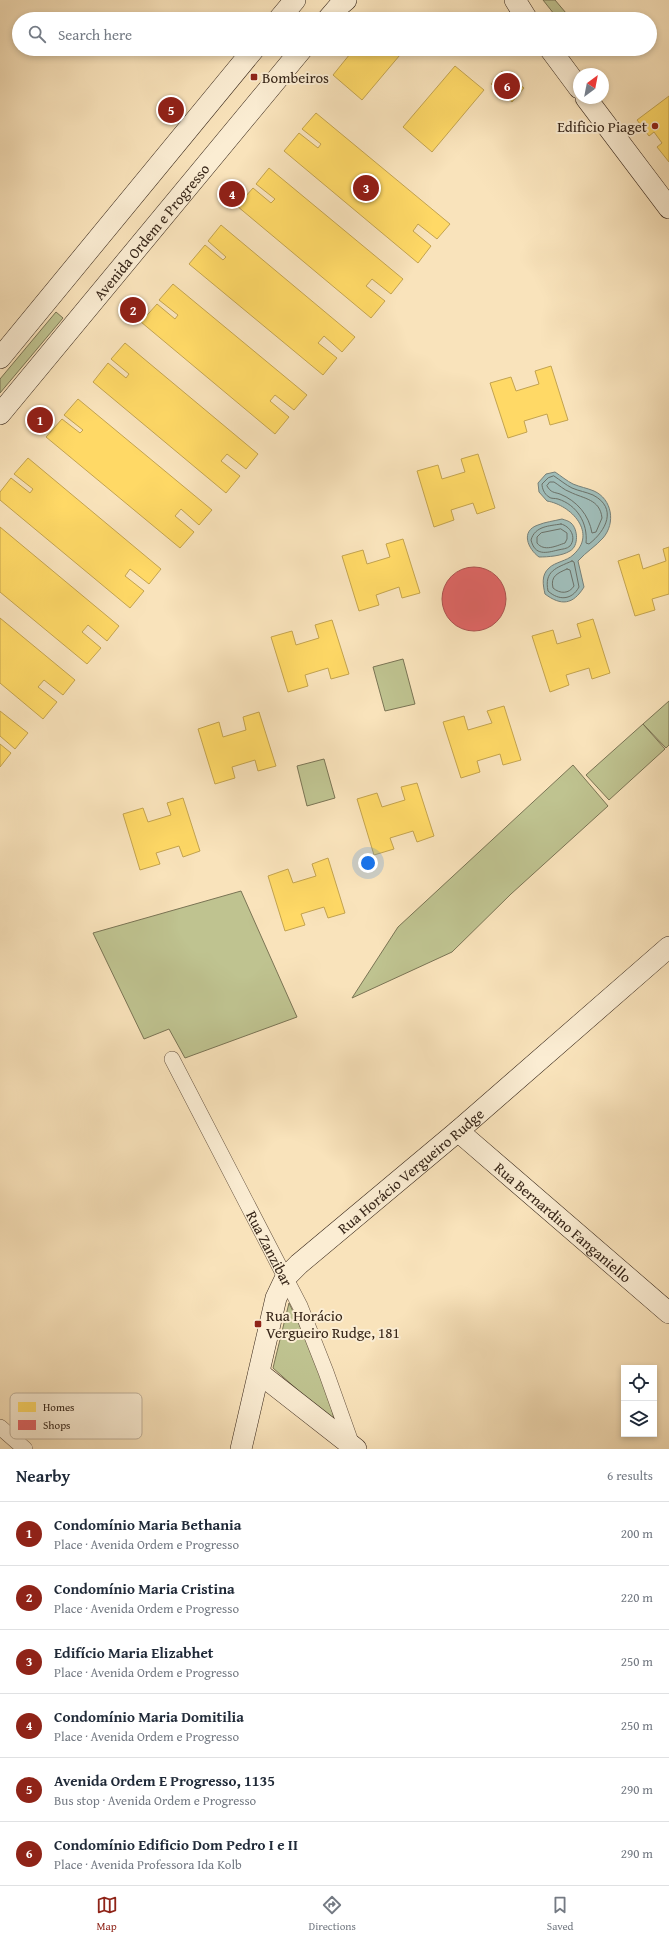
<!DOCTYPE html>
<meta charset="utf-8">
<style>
:root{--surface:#fff;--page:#f2f2f3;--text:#1f2937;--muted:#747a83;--line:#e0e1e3;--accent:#8f2418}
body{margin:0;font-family:"Gentium Book Plus",serif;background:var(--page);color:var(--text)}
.controls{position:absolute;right:12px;bottom:12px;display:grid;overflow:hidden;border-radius:0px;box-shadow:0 2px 6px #0003}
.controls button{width:36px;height:36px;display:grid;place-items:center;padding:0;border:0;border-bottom:1px solid var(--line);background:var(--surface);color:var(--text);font:20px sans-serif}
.compass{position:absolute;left:573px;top:68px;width:36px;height:36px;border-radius:50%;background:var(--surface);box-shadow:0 2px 6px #0003;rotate:32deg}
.you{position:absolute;left:368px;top:863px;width:14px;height:14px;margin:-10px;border:3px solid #fff;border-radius:50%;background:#1a73e8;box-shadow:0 0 0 6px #1a73e833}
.badge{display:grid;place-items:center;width:26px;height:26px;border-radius:50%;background:var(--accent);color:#fff;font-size:13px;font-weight:700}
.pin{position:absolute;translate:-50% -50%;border:2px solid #fff;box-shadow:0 1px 4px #0006}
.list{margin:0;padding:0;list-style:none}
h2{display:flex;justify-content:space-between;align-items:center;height:52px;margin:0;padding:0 16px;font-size:17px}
h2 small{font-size:13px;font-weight:400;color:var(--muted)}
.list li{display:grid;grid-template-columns:26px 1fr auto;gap:12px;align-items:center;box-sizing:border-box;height:64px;padding:0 16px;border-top:1px solid var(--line)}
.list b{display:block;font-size:15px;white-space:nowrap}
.list p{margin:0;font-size:13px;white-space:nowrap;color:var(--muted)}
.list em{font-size:13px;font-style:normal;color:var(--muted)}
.icon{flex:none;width:22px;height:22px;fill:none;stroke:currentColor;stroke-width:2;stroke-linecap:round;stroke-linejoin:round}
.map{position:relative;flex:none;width:669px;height:1449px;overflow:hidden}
.search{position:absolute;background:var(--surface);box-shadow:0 2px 6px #0003;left:12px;right:12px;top:12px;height:44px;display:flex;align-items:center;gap:10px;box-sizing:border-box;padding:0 14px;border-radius:22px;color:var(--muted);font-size:15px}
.sheet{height:436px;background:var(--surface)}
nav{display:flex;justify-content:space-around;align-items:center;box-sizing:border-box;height:56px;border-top:1px solid var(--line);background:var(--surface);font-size:11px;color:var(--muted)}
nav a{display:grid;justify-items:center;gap:2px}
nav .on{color:var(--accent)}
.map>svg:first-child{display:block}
.green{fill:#bfc390;stroke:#7a7454}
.water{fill:#a0bdb9;stroke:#768079}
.homes{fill:#ffd966;stroke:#c3a34f}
.shops{fill:#e06666;stroke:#ad524f}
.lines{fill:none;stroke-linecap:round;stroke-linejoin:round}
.shore{stroke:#6b7168;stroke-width:1}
.street-casing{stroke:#675441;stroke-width:16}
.secondary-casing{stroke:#362518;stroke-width:22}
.street{stroke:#fbedd3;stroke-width:15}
.secondary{stroke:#fbedd3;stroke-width:21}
.poi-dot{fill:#8f2418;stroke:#fbedd3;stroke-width:1.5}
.labels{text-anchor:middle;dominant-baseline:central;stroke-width:4;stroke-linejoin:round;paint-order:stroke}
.poi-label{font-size:15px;fill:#362518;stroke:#fbedd3;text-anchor:start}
.street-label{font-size:15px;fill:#362518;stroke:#fbedd3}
.key{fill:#fbedd3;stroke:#c0b19b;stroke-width:1}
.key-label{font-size:11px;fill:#362518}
</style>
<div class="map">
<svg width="669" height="1449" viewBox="0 0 669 1449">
<rect width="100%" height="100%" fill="#f9e3bb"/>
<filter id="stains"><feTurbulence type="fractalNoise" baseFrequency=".005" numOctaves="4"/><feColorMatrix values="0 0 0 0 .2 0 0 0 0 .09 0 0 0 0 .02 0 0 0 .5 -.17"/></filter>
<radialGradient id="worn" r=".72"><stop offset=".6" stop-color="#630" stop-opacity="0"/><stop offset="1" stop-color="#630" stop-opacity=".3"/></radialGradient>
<!-- green -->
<path class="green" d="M543,0H555L566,13L562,19H558Z
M56,312L63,318L0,393V379Z
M403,659L415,704L385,711L373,667Z
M669,701V745L666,748L643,724Z
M643,724L665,749L609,800L586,775Z
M324,759L335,798L307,806L297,766Z
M573,765L608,806L511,894L452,952L352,998L398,927Z
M241,891L297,1017L185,1058L169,1029L144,1039L93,933Z
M289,1303C307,1341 326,1377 334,1419L318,1408L273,1368Z"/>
<!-- water -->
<path class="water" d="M555,472C561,476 567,481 573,484C580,487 587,488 594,491C612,499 616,523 603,538C596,546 586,552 578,561L584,587C573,605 561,606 545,594C543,585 541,575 549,568C555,562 567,561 573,555C598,533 571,505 547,501L539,492L538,483L546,474Z
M562,519C565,520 569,521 571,523C578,529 579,546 570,551C562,556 548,557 539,557C528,549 520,531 538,525C545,522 554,521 562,519Z"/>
<!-- homes -->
<path class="homes" d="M354,49H405L362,100L333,75Z
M455,66L484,90L432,152L403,127Z
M502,71L524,88L512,102L491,84Z
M669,96V162L657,147L662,143L654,132L649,136L637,120Z
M316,113L450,224L437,239L418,224L413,231L431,246L418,263L284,151L299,133L318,148L321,144L302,129Z
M269,168L403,279L391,294L372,279L366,286L385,301L371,318L237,206L253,188L271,203L275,199L256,184Z
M234,182L244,190L230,207L220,198Z
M221,225L355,337L342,352L324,336L318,343L337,358L323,375L189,264L205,245L223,260L226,257L208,241Z
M173,284L307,395L294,410L275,395L270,401L289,417L275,434L141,322L157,304L175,319L178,315L159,300Z
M134,299L143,307L132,321L122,313Z
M125,343L258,454L246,469L227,454L221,461L240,476L226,493L93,382L108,363L126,378L129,374L111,359Z
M551,366L568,420L550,425L547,414L524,421L527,432L508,438L490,383L511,377L516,391L539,384L535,371Z
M78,399L212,510L199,525L181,509L175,516L194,532L180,548L46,437L62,419L80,433L83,430L64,415Z
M42,410L50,416L38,430L30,424Z
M478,454L495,508L477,514L473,503L451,510L454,520L434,527L417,471L438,465L442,479L465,472L461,459Z
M28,458L161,569L149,584L130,569L125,576L144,591L130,608L0,500V492L11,478L30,493L33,489L14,474Z
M0,527L119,626L107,641L88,625L82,632L101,648L87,664L0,592Z
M403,539L420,593L402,598L399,587L376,595L379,605L359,611L342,556L363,550L367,564L390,557L386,544Z
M669,547V594L652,599L655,610L635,616L618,561L639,554L643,569L666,561L663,549Z
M0,618L75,680L63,695L44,680L38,687L57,702L43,719L0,683Z
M593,619L610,673L592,679L589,668L566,675L569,685L550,692L532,636L553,630L557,644L581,637L577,624Z
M332,620L349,674L331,679L328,668L305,675L308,686L288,692L271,637L292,631L296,645L319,638L315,625Z
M504,706L521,760L503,765L500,754L477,761L480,772L461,778L443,722L464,716L468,730L492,723L487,711Z
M0,711L28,733L15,749L0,736Z
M259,712L276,766L258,771L255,760L232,767L235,778L215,784L198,729L219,722L223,737L246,730L243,717Z
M0,744L11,753L0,767Z
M417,783L434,836L417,842L413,831L390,838L394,849L374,855L357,799L377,793L382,807L405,800L401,787Z
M183,798L200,851L183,857L179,846L156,853L160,864L140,870L123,814L143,808L148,822L171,815L167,803Z
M328,858L345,913L328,918L324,907L301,914L305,925L285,931L268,876L288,869L293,883L316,876L312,864Z"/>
<!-- shops -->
<path class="shops" d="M442 599a32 32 0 1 1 64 0a32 32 0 1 1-64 0Z"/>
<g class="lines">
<!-- shore -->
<path class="shore" d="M554,476C560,480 566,485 572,488C579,491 586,492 593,495C618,508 606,531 589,544L586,543C588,523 577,505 558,499C555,498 551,499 549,497C544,494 542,488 542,484L548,478Z
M550,482H554C559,485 564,490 570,492C584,499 600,499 602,518L596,532L592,533C589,515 577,501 560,494C554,492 551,493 547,486Z
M561,524C570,526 577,537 570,546C567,549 562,549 558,550C546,553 535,556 531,540C535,526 549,526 561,524Z
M561,529L567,533V539L565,543C556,546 544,552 537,543V537L541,533Z
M572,561L574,562L579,587C572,600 559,601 548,591C544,571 556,568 572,561Z
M567,569L570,570L574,586C569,594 560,594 553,588C550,576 558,573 567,569Z"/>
<!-- street casing -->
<g class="street-casing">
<g id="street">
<path id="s1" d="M172,1059L300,1306L326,1372L352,1445"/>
<path d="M0,1427L25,1449"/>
</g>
</g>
<!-- secondary casing -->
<g class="secondary-casing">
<g id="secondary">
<path d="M515,0L527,19"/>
<path d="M279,19L295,0"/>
<path d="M328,19L340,5L346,0"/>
<path d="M550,49L579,88"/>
<path d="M586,98L669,208"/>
<path d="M0,358L254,49"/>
<path id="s2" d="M0,414L302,49"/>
<path id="s3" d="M458,1131L669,1313"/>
<path d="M259,1373L356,1449"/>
<path id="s4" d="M241,1449L276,1298L286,1277L299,1264L458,1131L669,947"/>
</g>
</g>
<!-- street -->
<use href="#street" class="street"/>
<!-- secondary -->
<use href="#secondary" class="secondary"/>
</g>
<!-- markers -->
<g class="poi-dot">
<rect x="250" y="73" width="8" height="8" rx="2"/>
<circle cx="655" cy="126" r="4"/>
<rect x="254" y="1320" width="8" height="8" rx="2"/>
</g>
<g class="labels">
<!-- poi labels -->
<g class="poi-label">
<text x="262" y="77">Bombeiros</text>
<text x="647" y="126" text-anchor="end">Edificio Piaget</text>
<text x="266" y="1315">Rua Horácio<tspan x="266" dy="17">Vergueiro Rudge, 181</tspan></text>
</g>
<!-- street labels -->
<g class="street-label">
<text stroke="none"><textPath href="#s2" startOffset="237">Avenida Ordem e Progresso</textPath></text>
<text stroke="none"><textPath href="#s4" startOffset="342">Rua Horácio Vergueiro Rudge</textPath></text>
<text stroke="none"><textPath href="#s3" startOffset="139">Rua Bernardino Fanganiello</textPath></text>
<text stroke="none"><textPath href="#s1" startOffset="213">Rua Zanzibar</textPath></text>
</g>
</g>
<!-- legend -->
<rect x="10" y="1393" width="132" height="46" rx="6" class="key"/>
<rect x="18" y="1402" width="18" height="10" fill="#ffd966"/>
<rect x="18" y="1420" width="18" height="10" fill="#e06666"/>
<g class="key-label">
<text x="43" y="1411">Homes</text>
<text x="43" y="1429">Shops</text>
</g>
<rect width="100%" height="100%" filter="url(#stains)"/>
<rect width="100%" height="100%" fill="url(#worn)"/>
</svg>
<div class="controls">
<button><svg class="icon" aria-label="locate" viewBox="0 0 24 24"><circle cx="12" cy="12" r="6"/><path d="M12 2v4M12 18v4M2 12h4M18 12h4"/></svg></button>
<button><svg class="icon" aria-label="layers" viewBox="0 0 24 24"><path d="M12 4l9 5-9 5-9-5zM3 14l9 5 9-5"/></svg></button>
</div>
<svg class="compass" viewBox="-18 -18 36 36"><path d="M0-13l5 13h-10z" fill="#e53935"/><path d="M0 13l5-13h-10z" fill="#747a83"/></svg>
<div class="you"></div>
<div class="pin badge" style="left:40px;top:420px">1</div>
<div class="pin badge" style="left:133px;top:310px">2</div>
<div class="pin badge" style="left:366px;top:188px">3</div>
<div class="pin badge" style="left:232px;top:194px">4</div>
<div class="pin badge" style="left:171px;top:110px">5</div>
<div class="pin badge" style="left:507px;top:86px">6</div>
<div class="search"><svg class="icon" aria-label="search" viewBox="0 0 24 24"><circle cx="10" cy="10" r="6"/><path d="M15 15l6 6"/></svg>Search here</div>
</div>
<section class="sheet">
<h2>Nearby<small>6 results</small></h2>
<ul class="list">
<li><span class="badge">1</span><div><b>Condomínio Maria Bethania</b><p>Place · Avenida Ordem e Progresso</p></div><em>200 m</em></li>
<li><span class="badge">2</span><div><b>Condomínio Maria Cristina</b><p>Place · Avenida Ordem e Progresso</p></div><em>220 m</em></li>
<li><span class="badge">3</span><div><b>Edifício Maria Elizabhet</b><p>Place · Avenida Ordem e Progresso</p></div><em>250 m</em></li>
<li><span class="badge">4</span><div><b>Condomínio Maria Domitilia</b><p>Place · Avenida Ordem e Progresso</p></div><em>250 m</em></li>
<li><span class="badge">5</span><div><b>Avenida Ordem E Progresso, 1135</b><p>Bus stop · Avenida Ordem e Progresso</p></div><em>290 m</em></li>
<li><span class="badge">6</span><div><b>Condomínio Edificio Dom Pedro I e II</b><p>Place · Avenida Professora Ida Kolb</p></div><em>290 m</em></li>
</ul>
</section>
<nav>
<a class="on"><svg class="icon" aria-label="map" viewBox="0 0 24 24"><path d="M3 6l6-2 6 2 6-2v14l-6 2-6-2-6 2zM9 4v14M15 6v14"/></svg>Map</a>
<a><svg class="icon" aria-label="directions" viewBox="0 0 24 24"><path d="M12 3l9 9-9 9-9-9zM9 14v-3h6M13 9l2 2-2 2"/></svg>Directions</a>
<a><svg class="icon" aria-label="saved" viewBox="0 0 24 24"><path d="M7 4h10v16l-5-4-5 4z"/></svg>Saved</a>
</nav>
